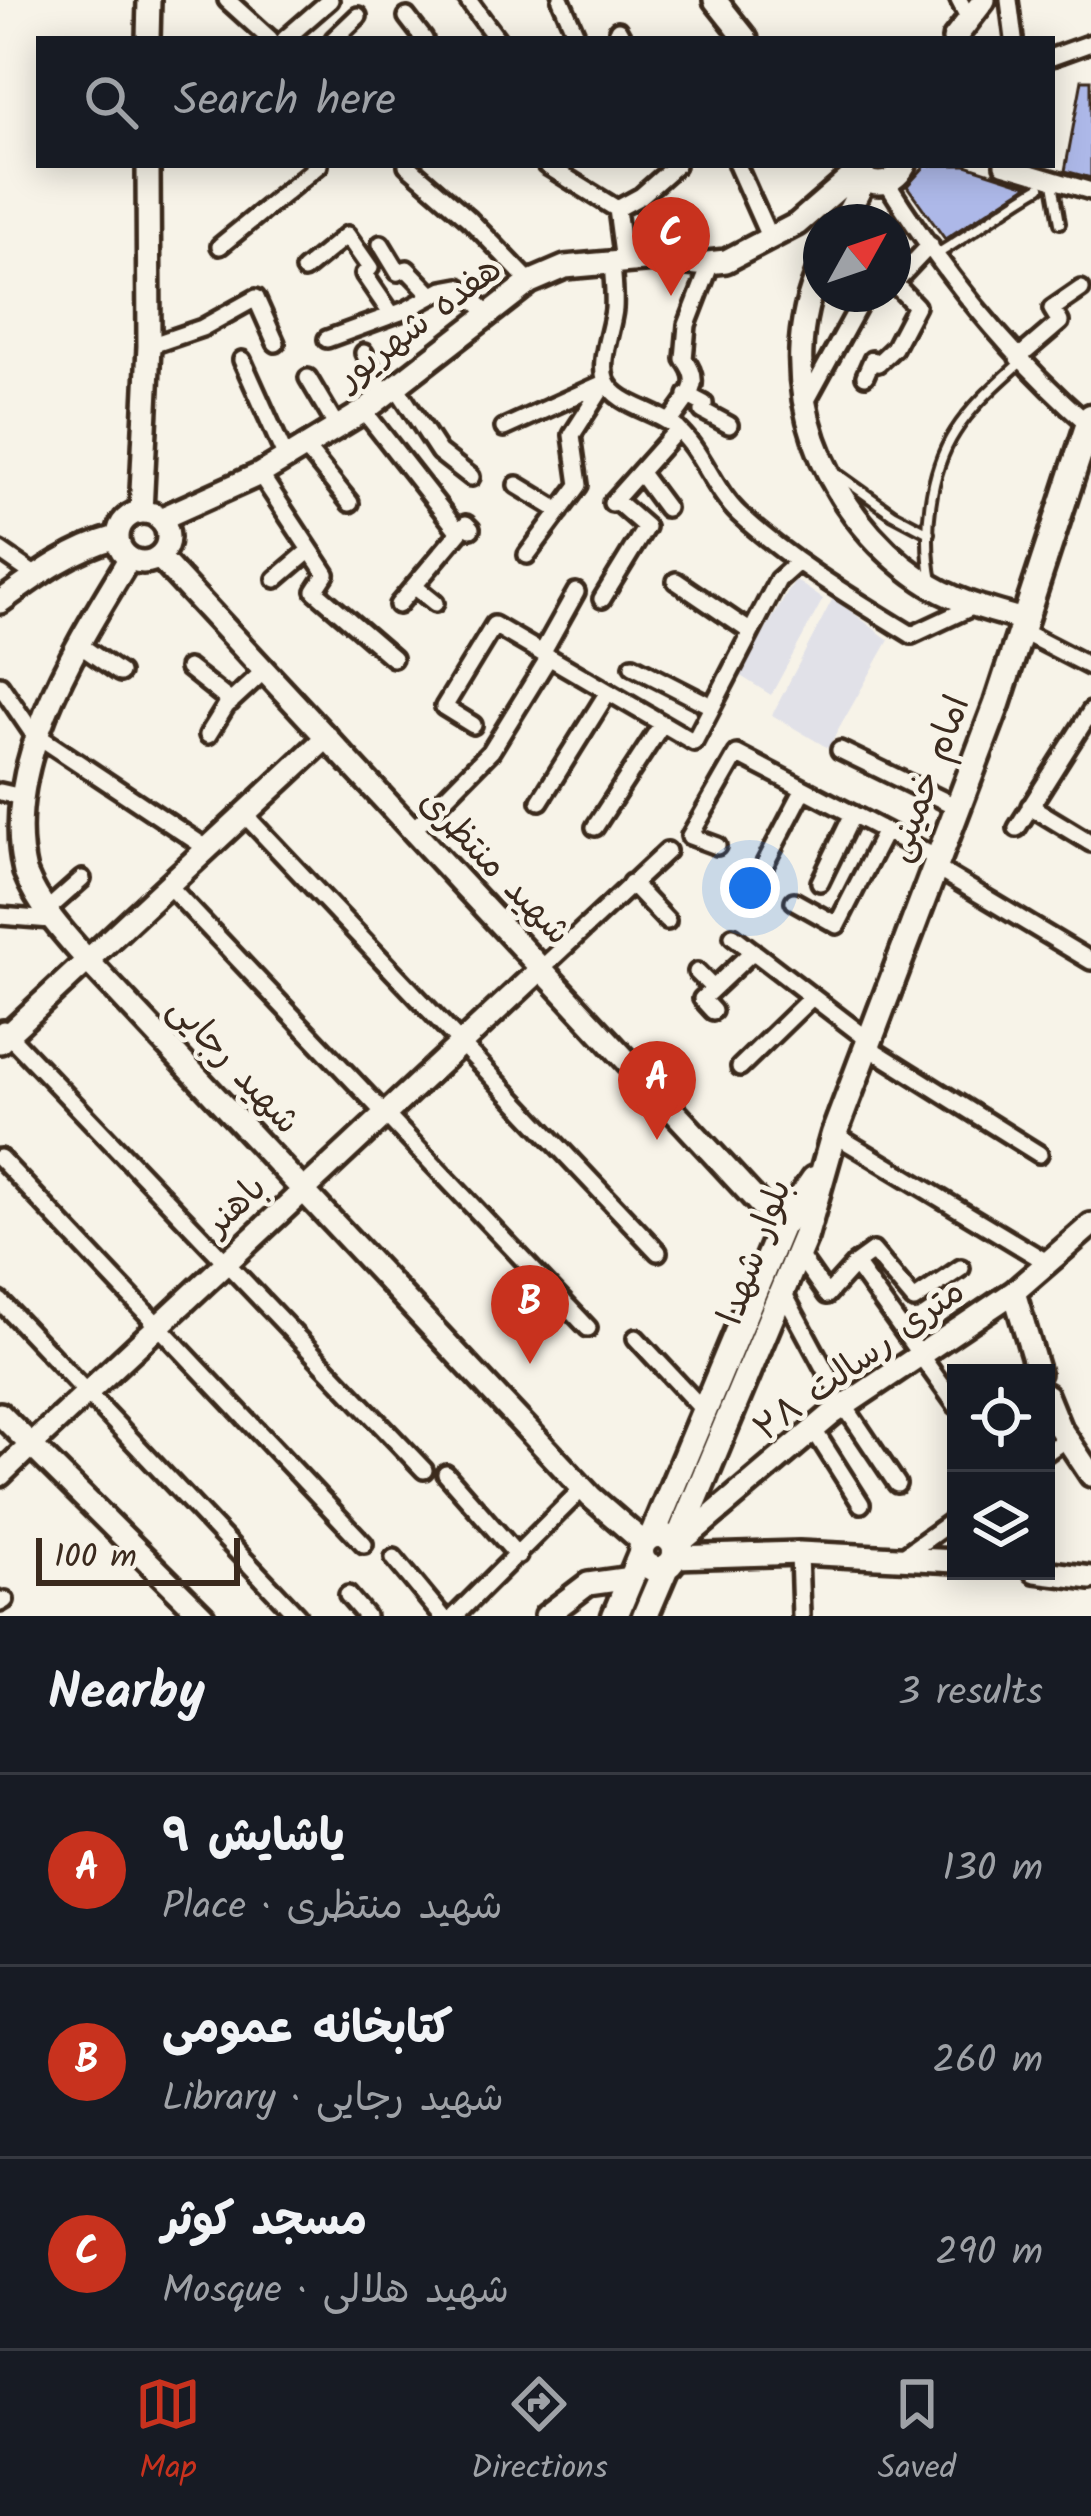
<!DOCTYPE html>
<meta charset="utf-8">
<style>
:root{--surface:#171b24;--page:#242831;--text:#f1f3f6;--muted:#9ea1a6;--line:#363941;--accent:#c8321e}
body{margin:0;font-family:Kalam,"Playpen Sans Arabic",sans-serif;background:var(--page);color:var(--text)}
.controls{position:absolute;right:36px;bottom:36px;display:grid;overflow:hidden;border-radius:0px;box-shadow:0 6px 30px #0003}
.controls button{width:108px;height:108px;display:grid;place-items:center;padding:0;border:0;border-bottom:3px solid var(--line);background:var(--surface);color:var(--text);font:60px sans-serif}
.compass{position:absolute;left:803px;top:204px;width:108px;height:108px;border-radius:50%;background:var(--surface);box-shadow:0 6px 30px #0003;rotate:50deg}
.scale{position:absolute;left:36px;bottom:30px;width:204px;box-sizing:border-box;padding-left:12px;border:6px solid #3b2a1e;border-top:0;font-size:33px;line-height:42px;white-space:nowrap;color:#3b2a1e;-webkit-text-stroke:9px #f7f3e8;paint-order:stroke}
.you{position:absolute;left:750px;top:888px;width:42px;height:42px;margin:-30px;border:9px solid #fff;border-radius:50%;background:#1a73e8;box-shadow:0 0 0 18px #1a73e833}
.badge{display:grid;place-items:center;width:78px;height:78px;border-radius:50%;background:var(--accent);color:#fff;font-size:39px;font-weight:700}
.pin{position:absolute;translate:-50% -99px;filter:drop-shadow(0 3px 6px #0008)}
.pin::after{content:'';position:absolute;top:63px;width:42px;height:36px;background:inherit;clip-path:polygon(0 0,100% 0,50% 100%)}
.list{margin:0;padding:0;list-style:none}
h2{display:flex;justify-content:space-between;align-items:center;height:156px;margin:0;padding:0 48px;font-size:51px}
h2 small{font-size:39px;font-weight:400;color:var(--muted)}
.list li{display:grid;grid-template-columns:78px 1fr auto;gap:36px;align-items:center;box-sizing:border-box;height:192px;padding:0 48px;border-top:3px solid var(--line)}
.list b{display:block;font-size:45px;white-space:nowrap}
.list p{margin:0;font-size:39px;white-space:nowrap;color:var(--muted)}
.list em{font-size:39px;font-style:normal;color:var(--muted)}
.icon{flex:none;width:66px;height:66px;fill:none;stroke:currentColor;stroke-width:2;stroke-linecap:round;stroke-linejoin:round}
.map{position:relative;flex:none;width:1091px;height:1616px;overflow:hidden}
.search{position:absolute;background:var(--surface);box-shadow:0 6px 30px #0003;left:36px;right:36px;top:36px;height:132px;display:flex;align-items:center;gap:30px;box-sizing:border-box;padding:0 42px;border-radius:0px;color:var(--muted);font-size:45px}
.sheet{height:732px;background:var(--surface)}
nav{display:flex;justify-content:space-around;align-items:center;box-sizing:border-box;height:168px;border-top:3px solid var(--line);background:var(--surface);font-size:33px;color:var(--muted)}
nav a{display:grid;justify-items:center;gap:6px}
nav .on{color:var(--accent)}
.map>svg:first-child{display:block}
.built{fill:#e1e1e8}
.building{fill:#adb8e8;stroke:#3b2a1e;stroke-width:3}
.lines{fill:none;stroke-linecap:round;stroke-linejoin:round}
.lane-casing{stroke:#3b2a1e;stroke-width:16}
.street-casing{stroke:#3b2a1e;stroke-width:24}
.secondary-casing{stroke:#3b2a1e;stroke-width:30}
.primary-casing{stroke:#3b2a1e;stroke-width:33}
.lane{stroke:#f7f3e8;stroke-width:8}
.street{stroke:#f7f3e8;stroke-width:15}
.secondary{stroke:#f7f3e8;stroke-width:21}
.primary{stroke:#f7f3e8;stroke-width:24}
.labels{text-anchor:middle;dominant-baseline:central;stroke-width:10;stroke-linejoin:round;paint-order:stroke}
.street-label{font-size:36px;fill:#3b2a1e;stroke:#f7f3e8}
</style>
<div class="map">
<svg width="1091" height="1616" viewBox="0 0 1091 1616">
<rect width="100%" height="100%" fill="#f7f3e8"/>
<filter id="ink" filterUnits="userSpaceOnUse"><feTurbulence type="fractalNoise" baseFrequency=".00833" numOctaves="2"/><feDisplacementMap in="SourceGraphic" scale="24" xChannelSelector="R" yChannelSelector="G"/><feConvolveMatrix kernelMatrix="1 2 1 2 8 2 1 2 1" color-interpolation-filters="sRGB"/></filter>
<g filter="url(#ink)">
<!-- built -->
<path class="built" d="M795,580L823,599L771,695L739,675Z
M833,598L889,640L828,748L772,715Z"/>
<!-- building -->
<path class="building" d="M1082,80H1091V178L1065,171Z
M926,165H966L1028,185L945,239L907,186Z"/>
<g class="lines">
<!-- lane casing -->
<g class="lane-casing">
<path id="lane" d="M1053,183L1060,223
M937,254C973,233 1003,208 1040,187
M840,476L893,514L929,533
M932,581C923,535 929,472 955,432C972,405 998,383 1021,362"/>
</g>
<!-- street casing -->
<g class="street-casing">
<path id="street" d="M227,0L270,39
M468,0L497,39
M561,0L578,39
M959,0L968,17
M1009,0L1014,39
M407,17L424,39
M618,30L623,39
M285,39L330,0
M334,39L358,16
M1052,57L1091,43
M407,165L469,219L530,282
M546,165L617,209L624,262
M737,165L770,239
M1003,165L1091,191
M887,183C943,272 1009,355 1088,424
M617,209L641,196L676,165
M665,218L676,261
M381,244L398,272L407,269L432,295
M220,246L319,165
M612,263C613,278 615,294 614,309C612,330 598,362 606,381C616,405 655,410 674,426C702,449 712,488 739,514C791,562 852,598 912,635L974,606
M304,270L347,235L370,268L364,274L392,315
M327,339L406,310L443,290L459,287L488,313
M149,346L202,328L256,298L276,343
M364,353L384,394
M1018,358L1060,322L1052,309L1081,289
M242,360L286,458
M865,376L872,360L878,363L894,348L916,306L894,283L930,245
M308,378L337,427
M395,385L439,452L471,477
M687,395L704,404L703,411L729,425
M806,402L865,294
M364,411L459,532
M670,422C686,398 705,385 684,359L687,325L711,263
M504,428L606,382L572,435L579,485L527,555
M305,447L350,503
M640,473L666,508
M260,474L326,574L315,591L393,658
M517,485L560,511
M612,503L678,429
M0,551L36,576
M276,579L310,550
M676,581L751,632
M414,586L435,603
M602,599L646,527L615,500
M398,605L466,524L471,529
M1021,631L1091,667
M78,644L120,673
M542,653L576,592
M633,666L711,706
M188,668L231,702
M0,685L32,732L208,849
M473,725L444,707L494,625L694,742L778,580L797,563
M208,735L226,706L265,670
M840,750L957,807
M0,792L13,795
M540,801L608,692
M1030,806L1091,843
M245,815L658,1252
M595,827L662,724
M1017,828L1091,711
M412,831L491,751L549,657
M717,846L690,836L737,754L937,858
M934,867L1091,961
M758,877L804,789
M820,882L853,814
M631,883L667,921
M169,886L588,1328
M794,901L837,925L885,831
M46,911L82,879
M0,916L51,920
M733,936L870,1041
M543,967L667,851
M697,972L713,988
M713,1011L702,999L753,951
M3,1029L424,1470
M868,1047L1039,1154
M740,1067L812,997
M834,1134L1048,1263
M0,1158L364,1544
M796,1251L827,1295L855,1264L873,1251L914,1300L961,1268
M855,1264L956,1405
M783,1292L831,1381
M0,1301L297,1615
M636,1338L704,1411
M844,1405L897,1484
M814,1430L861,1504
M1046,1453L1067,1438
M446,1474L518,1556
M799,1553L801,1616
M902,1557L956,1518
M394,1558L442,1616
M348,1595L366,1616
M0,1603L5,1600
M455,1616L583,1488"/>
</g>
<!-- secondary casing -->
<g class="secondary-casing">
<path id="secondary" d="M715,0L746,39
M148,39L149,0
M954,39L984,0
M853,165C866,189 892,189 905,165
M843,222L865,180
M821,266C769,380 822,511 922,580C952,601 989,610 1024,620
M141,512L149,346L148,165
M118 537a25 25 0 1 1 50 0a25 25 0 1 1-50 0Z
M160,519L260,474L364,411L530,282L565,267L654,259L698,264L726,261L797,224L857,172
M159,557L781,1227
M129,559C76,646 0,765 25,872C39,907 64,934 89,962L591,1497L644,1543
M0,602C37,575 72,549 117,537
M0,1042L327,737
M1014,1292L1038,1373
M1046,1395L1059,1427L1091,1475
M0,1414L31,1445L0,1475
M675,1547L832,1414L1014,1292L1091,1225
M676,1557L799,1553L956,1561
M1035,1571L1091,1578
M203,1616L31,1445L543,967
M546,1616L588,1584L631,1578"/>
</g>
<!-- primary casing -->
<g class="primary-casing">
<path id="primary" d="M641 1552a17 17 0 1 1 34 0a17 17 0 1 1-34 0Z
M652,1536L781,1227L814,1179
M675,1547L805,1236L834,1134L997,704L1091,417
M615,1616L641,1554
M645,1616L666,1567"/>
</g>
<!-- lane -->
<use href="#lane" class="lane"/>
<!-- street -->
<use href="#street" class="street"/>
<!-- secondary -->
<use href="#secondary" class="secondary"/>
<!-- primary -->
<use href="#primary" class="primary"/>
</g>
</g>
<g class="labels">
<!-- street labels -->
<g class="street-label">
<text transform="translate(420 324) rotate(-37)">هفده شهریور</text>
<text transform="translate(929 779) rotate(-69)">امام خمینی</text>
<text transform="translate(494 868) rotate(46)">شهید منتظری</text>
<text transform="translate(233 1066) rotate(47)">شهید رجایی</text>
<text transform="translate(237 1206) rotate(-43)">باهنر</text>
<text transform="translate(756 1252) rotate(-70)">بلوار شهدا</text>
<text transform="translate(860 1361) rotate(-36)">۲۸ متری رسالت</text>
</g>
</g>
</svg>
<div class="controls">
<button><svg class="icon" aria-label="locate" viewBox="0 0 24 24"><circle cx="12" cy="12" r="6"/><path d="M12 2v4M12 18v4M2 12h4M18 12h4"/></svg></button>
<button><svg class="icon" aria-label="layers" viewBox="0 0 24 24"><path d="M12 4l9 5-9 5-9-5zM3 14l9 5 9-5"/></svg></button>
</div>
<svg class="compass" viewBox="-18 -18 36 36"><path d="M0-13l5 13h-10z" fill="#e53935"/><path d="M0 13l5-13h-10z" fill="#9ea1a6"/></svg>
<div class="scale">100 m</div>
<div class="you"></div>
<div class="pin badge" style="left:657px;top:1140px">A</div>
<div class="pin badge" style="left:530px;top:1364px">B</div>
<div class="pin badge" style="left:671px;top:296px">C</div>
<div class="search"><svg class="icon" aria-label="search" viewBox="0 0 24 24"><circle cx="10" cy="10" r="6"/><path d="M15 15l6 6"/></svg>Search here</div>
</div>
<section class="sheet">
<h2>Nearby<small>3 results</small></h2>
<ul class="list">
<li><span class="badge">A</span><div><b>یاشایش ۹</b><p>Place · شهید منتظری</p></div><em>130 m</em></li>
<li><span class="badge">B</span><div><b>کتابخانه عمومی</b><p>Library · شهید رجایی</p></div><em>260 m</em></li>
<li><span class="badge">C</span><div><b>مسجد کوثر</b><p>Mosque · شهید هلالی</p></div><em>290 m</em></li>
</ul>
</section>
<nav>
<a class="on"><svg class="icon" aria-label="map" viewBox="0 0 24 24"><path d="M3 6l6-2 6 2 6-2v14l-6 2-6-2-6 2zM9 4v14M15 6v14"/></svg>Map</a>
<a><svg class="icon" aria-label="directions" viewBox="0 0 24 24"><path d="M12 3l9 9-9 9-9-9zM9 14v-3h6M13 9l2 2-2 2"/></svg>Directions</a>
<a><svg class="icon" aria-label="saved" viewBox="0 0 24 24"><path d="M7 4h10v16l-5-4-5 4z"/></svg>Saved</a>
</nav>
